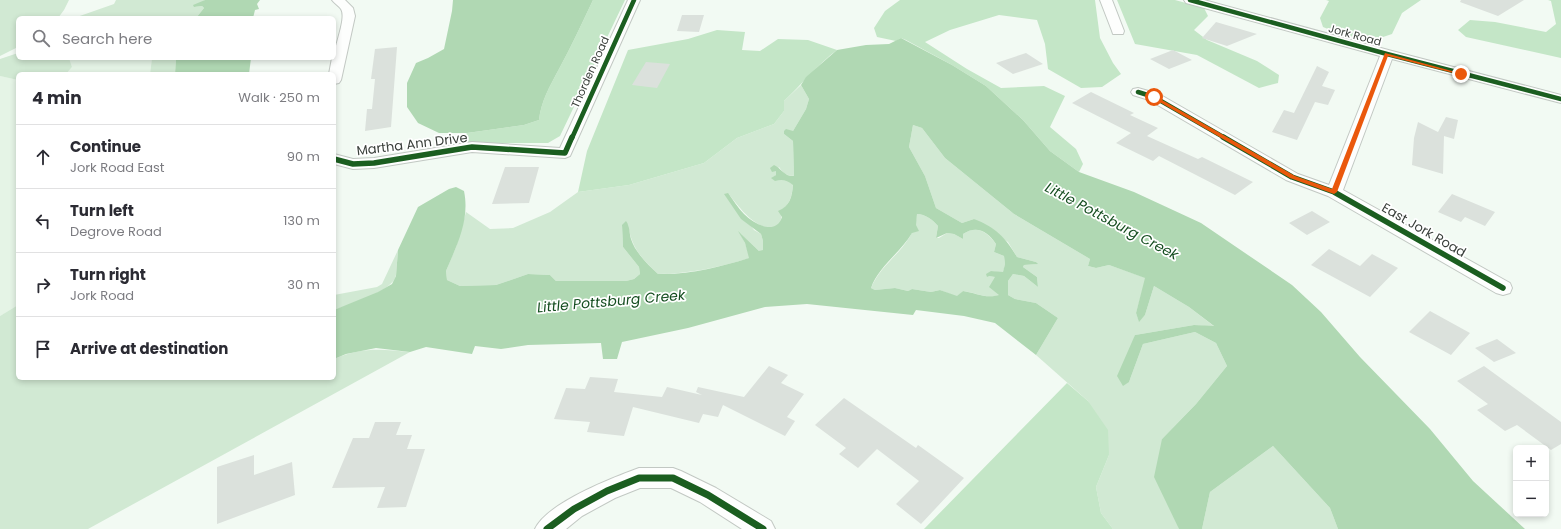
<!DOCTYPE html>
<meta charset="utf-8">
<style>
:root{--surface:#fff;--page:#f7f7f7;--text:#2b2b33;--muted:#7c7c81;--line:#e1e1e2}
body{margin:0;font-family:Poppins,sans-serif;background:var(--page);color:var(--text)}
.controls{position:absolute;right:12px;bottom:12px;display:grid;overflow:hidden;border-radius:6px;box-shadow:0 2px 6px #0003}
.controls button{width:36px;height:36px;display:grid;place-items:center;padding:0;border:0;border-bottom:1px solid var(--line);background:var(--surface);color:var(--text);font:20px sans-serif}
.stop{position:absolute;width:12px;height:12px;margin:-9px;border:3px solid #ea580c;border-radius:50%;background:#fff}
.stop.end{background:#ea580c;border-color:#fff;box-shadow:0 1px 4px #0008}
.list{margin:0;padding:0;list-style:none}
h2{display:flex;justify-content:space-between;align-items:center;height:52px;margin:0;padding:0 16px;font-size:17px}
h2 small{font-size:13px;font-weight:400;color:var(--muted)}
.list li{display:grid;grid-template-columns:26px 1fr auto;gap:12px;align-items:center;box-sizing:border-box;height:64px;padding:0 16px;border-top:1px solid var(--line)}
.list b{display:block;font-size:15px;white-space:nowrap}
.list p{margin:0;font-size:13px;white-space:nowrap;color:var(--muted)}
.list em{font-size:13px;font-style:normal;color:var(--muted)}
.icon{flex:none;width:22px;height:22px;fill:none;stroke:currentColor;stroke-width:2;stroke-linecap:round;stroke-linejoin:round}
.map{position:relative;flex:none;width:1561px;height:529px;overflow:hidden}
.search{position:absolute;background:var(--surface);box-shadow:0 2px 6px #0003;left:16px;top:16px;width:320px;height:44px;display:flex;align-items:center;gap:10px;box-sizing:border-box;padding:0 14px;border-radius:6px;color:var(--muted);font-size:15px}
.panel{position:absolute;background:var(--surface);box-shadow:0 2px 6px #0003;left:16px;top:72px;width:320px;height:308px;border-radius:6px}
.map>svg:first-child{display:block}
.built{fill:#e5f4e6}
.green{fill:#d1e9d3}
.forest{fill:#c4e6c7}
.water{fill:#b0d8b3;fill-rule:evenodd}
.building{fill:#dbe1dc}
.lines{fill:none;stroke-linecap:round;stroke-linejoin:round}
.minor-casing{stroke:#c2c8c3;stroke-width:2}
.minor{fill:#fdfefd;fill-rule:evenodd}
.cycleway-far2-casing{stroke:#fff;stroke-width:6}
.cycleway-far1-casing{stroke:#fff;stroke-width:8}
.cycleway-casing{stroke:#fff;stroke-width:10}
.cycleway-far2{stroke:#1b5e20;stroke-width:4.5}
.cycleway-far1{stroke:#1b5e20;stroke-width:5.5}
.cycleway{stroke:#1b5e20;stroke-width:7}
.route{fill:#ea580c}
.labels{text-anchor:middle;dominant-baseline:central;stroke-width:3.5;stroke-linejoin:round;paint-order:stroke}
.far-street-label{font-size:11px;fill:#383e39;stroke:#fff}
.street-label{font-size:13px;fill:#383e39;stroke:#fff}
.water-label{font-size:14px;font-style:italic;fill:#154e20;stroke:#fff}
</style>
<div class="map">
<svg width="1561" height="529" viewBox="0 0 1561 529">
<rect width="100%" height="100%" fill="#f2faf3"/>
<!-- built -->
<path class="built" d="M69,58H152L150,74H66L72,67Z
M0,76L18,80V305L0,316Z"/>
<!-- green -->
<path class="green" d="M0,0H69L64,10L58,18H18V47L0,56Z
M116,0H205L194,7L202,6L204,8L196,18H74L114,4Z
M18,53V58H69L72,67L66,74H18V80L0,76V59Z
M152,58H176L175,74H150Z
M801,85L809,99L806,109L793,131L784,134L793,141L794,176C787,176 783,173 779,167L776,171V175L772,178L787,180L793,184C792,195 791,202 783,209L780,224C761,238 738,206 728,193L754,230L761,234L763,241V251H759L740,233L745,243L750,258C720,267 689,274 658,274C641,258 631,247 628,224L622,226L623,247L639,267L640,274L634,279L626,281H556L550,275L528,274L496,285L460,286L447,280L446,271L456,247L466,212L490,229L513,228L550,212L578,192L629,185L704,163L737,138L774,124L784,111V101Z
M913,125L922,128L945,158L1014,214L1090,259L1088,266L1096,268L1109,265L1146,278L1136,313L1139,321L1145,315L1154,286L1189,307L1215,327L1194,325L1135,335L1129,382L1143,344L1195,332L1216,343L1227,366L1196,404L1162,439L1179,529H1113L1101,513L1096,487L1109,455L1088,401L1036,355L1058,318L1036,303L1015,299L1008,295V281L1013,274L1024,276L1038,287L1037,277L1023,267L1024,265L1037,264L1036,262L1017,257L1008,242L974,219L962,223L936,208L925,176L909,147Z
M917,214C925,214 933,220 938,226L936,238H939L947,233L954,234L963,239V234C976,225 987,231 996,244L994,252L1004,256L1005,264L1003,273L991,271L989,276L996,277L1000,295C986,299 977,293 963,291L957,297L940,290L931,292L912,289L908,291L895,288L875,290L871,288C883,259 914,248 917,214Z
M398,250C397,258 397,267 396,275C394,291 348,305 334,310V295L377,287L382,284Z
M18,305V378H334V359C362,347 381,349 410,352L88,529H0V316Z
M1273,446L1330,508L1338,529H1202L1210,492Z"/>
<!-- forest -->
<path class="forest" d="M593,0H625L560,136L548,143H460L467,133L524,125L539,120C541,101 550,86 559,69C571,47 582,23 593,0Z
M900,0H1095L1100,38L1113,63L1121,74L1102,87L1081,88L1048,69L1045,44L1037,20L999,15L950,30L925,42L967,69L1001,88L1044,86L1065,96L1050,127L1076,149L1083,164L1079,172L1050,151L1023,120L986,86L952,65L906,40L901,38L896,41L877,37L874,28L885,11Z
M1117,0H1175L1204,8L1208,16L1194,30L1207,40L1257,61L1279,75L1278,83L1259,88L1197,55L1135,44Z
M1326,0H1421L1402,13L1392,34L1374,40L1343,35L1323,27L1320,18L1329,1Z
M1548,0H1561V58L1466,37L1458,30L1470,20L1495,22L1546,32L1556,24L1551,1Z
M717,30L745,32L742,50L760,51L778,39L808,40L837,50C817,65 802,84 784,101V111L774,124L737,138L704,163L629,185L578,192L587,151L628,50L688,39Z
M1067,383L1088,401L1108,430L1109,455L1096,487L1101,513L1113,529H924Z"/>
<!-- water -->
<path class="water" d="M205,0H260L257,4L259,9L255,10L253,18H196L204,8L202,6L194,7L193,5Z
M453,0H593C582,23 571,47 559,69C550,86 541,101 539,120L524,125L467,133H439L418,123L407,107V83L416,63L428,58L444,49L452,11Z
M901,38L952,65L986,86L1023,120L1050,151L1079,172L1134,192L1201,223L1292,285L1321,312L1360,357L1430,429L1473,481L1525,529H1338L1330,508L1273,446L1210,492L1202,529H1179L1154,477L1162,439L1196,404L1227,366L1216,343L1195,332L1143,344L1129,382L1123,386L1117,376L1135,335L1194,325L1214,326L1189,307L1154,286L1145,315L1139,322L1136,313L1145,278L1109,265L1096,268L1088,266L1090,259L1014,214L945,158L922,128L913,125L909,147L925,176L936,208L962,223L974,219C995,227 1006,238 1017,257L1036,262L1038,264L1024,265L1023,267L1037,277L1038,287L1024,276L1013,274L1008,281V295L1015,299L1036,303L1058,318L1036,355L995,323L964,316L916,310L913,315L807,304L765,307L688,328L622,342L617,359H603L601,343L528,345L501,349L475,346L472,354L426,347L410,352L376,348L346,354L334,359V310L378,292L392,284L396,276L398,250L418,207L449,189L456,187L464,191C470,220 457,245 446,271L447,280L460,286L496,285L528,274L550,275L556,281H626L634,279L640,274L639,267L623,247L622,225L626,221C630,226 629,233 631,239C635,252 648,265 658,274C689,275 720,267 749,258L745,243L738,231L759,251L763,250V241L761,234L741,219L724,194L728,193C733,200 738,208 744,214C754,224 776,236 782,217L778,211C790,206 792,197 793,185C787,180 782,179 775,181L771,178L776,175V171L772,172L770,168L774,165C782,169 785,177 794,176L793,141L784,134V131L786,129L793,131L806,109L809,99L801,85L806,77L837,50L866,45L889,44ZM917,214C925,214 933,220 938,226L936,238L947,233L954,234L963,239V234C976,225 988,231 996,244L994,252L1004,256L1005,264L1003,272L991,271L986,274L987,277L989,276L995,277L989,287L999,295C986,299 976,293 963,291L957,296L940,290L931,292L912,289L908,291L895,288L875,290L871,288C878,267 901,252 912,233L919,231L916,225Z
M176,58H251L249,74H175Z"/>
<!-- building -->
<path class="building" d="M1461,0H1524L1498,16L1460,2Z
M682,15H704L699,32L677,31Z
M1216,22L1257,34L1227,46L1202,38Z
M397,47L391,127L365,131L367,109H372L375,79H371L375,49Z
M1173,50L1192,60L1169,69L1150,59Z
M1026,53L1043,64L1013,74L996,63Z
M646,62L670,64L657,88L632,85Z
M1317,66L1329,72L1322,86L1335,90L1328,105L1315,102L1297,140L1272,132L1284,110L1294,113Z
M1091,92L1134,113L1130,115L1158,128L1147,136L1198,159L1202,157L1253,182L1235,195L1159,156L1153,161L1116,143L1131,133L1072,103Z
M1446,117L1458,120L1454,139L1444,136L1443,174L1412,165L1414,138L1418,122L1438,132Z
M505,167H539L529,203L492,204Z
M1452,194L1495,212L1485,226L1465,217L1461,222L1438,212Z
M1312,211L1330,222L1307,235L1289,223Z
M1329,249L1360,266L1372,254L1398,268L1370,297L1311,265Z
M1430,311L1470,333L1451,355L1409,332Z
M1497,339L1516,353L1494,362L1475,348Z
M769,366L788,375L781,383L804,394L787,417L795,421L785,436L723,405L718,417L703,414L699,423L633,407L624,436L587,432L590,422L554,419L566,388L585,389L590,377L618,379L614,392L662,397L667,387L702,395L696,392L698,387L744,397Z
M1484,366L1561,422V444L1551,450L1517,425L1505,431L1477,410L1488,404L1457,381Z
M844,398L916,448L918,445L964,478L921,524L896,504L919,481L877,449L858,468L839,454L846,448L815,425Z
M375,422H401L396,435H412L407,449H425L406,507L377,508L385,487L332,488L353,438H369Z
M254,455V475L292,462L295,495L217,524V467Z"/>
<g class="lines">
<!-- minor casing -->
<g class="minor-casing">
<path id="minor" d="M332,0H345L353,8L355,16L341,80L339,83L334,84V74H329L332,58H334C334,46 347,18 341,9C339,6 334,3 332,0Z
M628,0H640L570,156L565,158L472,152L374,168L353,169L334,164V154L353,159L374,158L472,142L560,148Z
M1100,0H1112L1124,31L1123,34H1113L1112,31Z
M1184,0H1204L1392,51L1561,95V103L1392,59L1343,190L1510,283L1512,288L1510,293L1503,295L1496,293L1328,196L1286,180L1149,100L1133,95L1131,92L1133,89L1138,88L1159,94L1298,174L1329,185L1380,56L1186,3Z
M639,468H673L681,471L716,488L771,521L775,529H742L700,502L671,488H640L615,498L582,516L566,529H535C547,503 612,478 639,468Z"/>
</g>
<!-- minor -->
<use href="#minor" class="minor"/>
<!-- cycleway-far2 casing -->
<g class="cycleway-far2-casing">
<path id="cycleway-far2" d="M1190,0L1387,54L1561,99
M1138,92L1154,97L1225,138
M572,138L634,0"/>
</g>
<!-- cycleway-far1 casing -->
<g class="cycleway-far1-casing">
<path id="cycleway-far1" d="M1223,137L1292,177L1334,192L1503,288
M334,159L353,164L374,163L472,147L565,153L572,137"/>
</g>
<!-- cycleway casing -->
<g class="cycleway-casing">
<path id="cycleway" d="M547,529L574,509L607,491L639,478H673L708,495L763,529"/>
</g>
<!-- cycleway-far2 -->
<use href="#cycleway-far2" class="cycleway-far2"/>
<!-- cycleway-far1 -->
<use href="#cycleway-far1" class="cycleway-far1"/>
<!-- cycleway -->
<use href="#cycleway" class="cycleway"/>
</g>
<!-- route -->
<path class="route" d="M1385,53L1463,74L1461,75L1388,56L1337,192L1334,194L1290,178L1151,97L1155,96L1295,176L1332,189Z"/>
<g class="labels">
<!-- far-street labels -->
<g class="far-street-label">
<text transform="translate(1355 35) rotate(15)">Jork Road</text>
<text transform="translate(590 72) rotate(-66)">Thorden Road</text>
</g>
<!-- street labels -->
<g class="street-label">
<text transform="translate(412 144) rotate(-7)">Martha Ann Drive</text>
<text transform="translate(1424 230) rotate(30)">East Jork Road</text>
</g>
<!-- water labels -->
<g class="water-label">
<text transform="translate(1112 221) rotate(28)">Little Pottsburg Creek</text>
<text transform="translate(611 301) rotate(-5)">Little Pottsburg Creek</text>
</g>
</g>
</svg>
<div class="controls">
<button>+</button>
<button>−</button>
</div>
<div class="stop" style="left:1154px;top:97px"></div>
<div class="stop end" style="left:1461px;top:74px"></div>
<div class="search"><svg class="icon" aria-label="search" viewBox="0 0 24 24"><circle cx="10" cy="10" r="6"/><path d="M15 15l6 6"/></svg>Search here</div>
<section class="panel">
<h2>4 min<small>Walk · 250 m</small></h2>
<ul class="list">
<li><svg class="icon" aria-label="ahead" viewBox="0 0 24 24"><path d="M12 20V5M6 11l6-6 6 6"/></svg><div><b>Continue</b><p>Jork Road East</p></div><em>90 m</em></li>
<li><svg class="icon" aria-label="left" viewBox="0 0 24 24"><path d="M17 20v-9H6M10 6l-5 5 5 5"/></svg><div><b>Turn left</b><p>Degrove Road</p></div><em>130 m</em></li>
<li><svg class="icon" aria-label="right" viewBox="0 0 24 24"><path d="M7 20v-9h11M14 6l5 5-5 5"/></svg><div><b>Turn right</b><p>Jork Road</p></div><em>30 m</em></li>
<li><svg class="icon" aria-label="arrive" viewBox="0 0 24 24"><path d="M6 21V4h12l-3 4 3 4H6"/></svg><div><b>Arrive at destination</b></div></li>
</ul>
</section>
</div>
